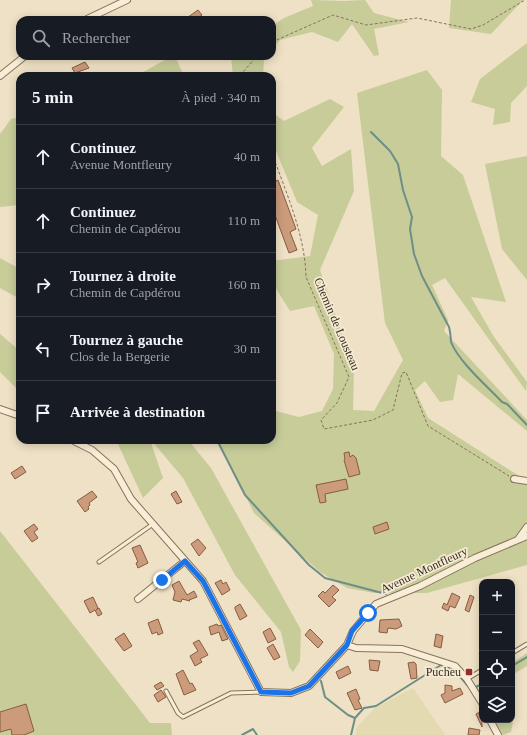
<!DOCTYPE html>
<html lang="fr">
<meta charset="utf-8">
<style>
:root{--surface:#171b24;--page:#20242c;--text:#f1f3f6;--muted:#9ea1a6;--line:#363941}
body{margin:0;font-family:Georgia,serif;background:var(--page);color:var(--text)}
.controls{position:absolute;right:12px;bottom:12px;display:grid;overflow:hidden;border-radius:8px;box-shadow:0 2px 10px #0003}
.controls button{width:36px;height:36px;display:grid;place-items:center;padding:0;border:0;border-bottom:1px solid var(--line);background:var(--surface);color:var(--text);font:20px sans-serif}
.stop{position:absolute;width:12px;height:12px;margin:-9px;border:3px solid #1a73e8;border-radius:50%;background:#fff}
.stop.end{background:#1a73e8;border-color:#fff;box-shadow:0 1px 4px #0008}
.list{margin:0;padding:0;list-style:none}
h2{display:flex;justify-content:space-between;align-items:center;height:52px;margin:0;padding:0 16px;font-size:17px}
h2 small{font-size:13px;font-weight:400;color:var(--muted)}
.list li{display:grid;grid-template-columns:26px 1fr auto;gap:12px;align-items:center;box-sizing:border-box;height:64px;padding:0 16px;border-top:1px solid var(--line)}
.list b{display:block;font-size:15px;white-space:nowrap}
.list p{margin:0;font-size:13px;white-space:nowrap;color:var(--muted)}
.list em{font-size:13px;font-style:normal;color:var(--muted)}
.icon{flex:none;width:22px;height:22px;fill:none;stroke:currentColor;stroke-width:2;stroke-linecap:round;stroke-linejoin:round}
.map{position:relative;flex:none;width:527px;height:735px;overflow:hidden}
.search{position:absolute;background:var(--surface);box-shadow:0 2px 10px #0003;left:16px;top:16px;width:260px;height:44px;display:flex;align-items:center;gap:10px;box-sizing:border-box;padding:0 14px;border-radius:12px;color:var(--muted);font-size:15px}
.panel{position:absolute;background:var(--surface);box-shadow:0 2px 10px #0003;left:16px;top:72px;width:260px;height:372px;border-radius:12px}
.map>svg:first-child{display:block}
.farmland{fill:#e3dab2}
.green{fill:#c7cc99}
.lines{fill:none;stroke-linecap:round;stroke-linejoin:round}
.stream{stroke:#6d8f86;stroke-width:2}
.building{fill:#cb9b7b;stroke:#875c41}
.lane-casing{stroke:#88725b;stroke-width:5}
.street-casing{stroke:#88725b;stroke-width:8}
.path{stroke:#88725b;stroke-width:1;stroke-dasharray:3 2;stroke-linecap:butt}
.lane{stroke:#f8eed8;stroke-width:3}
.street{stroke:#f8eed8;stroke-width:6}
.route{stroke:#1a73e8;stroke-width:5}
.poi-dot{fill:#972c2f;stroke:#f5ebd4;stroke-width:1.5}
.labels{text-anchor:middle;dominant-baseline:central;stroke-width:3.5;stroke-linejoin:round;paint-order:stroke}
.street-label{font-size:12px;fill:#392b1f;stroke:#f5ebd4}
.poi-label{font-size:12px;fill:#392b1f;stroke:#f5ebd4;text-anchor:end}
</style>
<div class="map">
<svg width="527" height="735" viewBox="0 0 527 735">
<rect width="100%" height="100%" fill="#eee1c5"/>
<!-- farmland -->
<path class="farmland" d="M413,688L445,735H356V728L375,708Z"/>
<!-- green -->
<path class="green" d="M311,0L344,1L365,0L374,13L409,22L374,29L379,55L374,56L352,24L338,42L312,32L280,40L272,50V26L284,18L313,6Z
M451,0H523L491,34L449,28Z
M527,43V86L511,103L510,122L493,125L495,109L471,102L480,79Z
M172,56H175L184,76H136Z
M233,56H267L264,60L263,76H233L231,57Z
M427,70L442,90L441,156L463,175L506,302L471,297L494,337L527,382L526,391L445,278L432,285L448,320L444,331L527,420V431L458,374L453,400L440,402L425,381L415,390L428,418L527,481V530L524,534L527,536V565L427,593H374L347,588L320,572L254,513L218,440H272V410L299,417L322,411L333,389L334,354L314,306L290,311L272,282V261L310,256L318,215L297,202L272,141V112L284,121L330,99L344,107L312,148L322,166L351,149L354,191L320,270L354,369L353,410L374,411L403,360L385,323L357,93Z
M20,117V205L0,207V134L11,119Z
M527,156V280L502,249L485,164Z
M0,258L20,269V299L0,288Z
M0,334L20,351V392L0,372Z
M114,440H150L163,478L143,498L117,442Z
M151,440H188L211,468L301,630L300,661L293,672L289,667L281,632L235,575L183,478Z
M0,531L150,723H171L172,735H0Z
M527,653V666L512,675V663Z
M495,720H511L513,722L511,732L503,735Z"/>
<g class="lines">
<!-- stream -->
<path class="stream" d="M371,132L390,151L398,164L403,190L412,217L410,229L414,254L422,276L449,327C450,330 451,340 451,342C459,362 486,385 502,402L507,404L527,425
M217,440L245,495L309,565L325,578L386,594
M512,666L527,657
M321,681L325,697L348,715L355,718
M474,688L482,684
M242,735L253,729L257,735
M351,735L355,718L364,708L376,706L441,665L457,673L468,686"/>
</g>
<!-- building -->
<path class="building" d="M198,10L202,15L194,20H184Z
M85,62L89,68L75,73L72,68Z
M278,180L296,229L290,232L297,250L289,253L272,207V204L276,202L272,193V183Z
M349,452L350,457L353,455L356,458L360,474L349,477L344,460L345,459L344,453Z
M22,466L26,472L15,479L11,473Z
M346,479L348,489L325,494L326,502L320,503L316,485Z
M92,491L97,497L89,503L90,505L88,507L89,509L85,512L77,501Z
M176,491L182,502L177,504L171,494Z
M387,522L389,529L375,534L373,527Z
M34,524L38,529L34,532L38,538L32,542L24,531Z
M198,539L206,548L199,556L191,544Z
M140,545L148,563L138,568L136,563L138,562L132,548Z
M221,580L223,584L226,582L230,590L222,595L215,583Z
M179,581L187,595L194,591L197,597L189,600L190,601L182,599L181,602L173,600L175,592L172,585Z
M333,585L339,590L332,597L336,600L329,607L318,596L323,591L325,593Z
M452,593L460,597L455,608L450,606L448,611L442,608L444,603L447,605Z
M470,595L474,597L469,612L465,610Z
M93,597L98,608L96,610L99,608L102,614L98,616L95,610L90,613L84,601Z
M240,604L247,616L240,620L235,609V607Z
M158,619L163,633L158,635L157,632L152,634L148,623Z
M399,619L402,626L396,629L388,628L387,633L379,632L380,620Z
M217,624L218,626L221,625L228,639L222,641L219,632L211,635L209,627Z
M270,628L276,639L268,643L263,632Z
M310,629L323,642L318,648L305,635Z
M124,633L132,646L124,651L115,639Z
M436,634L443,636L441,648L434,646Z
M199,640L208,655L200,659L202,662L195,666L190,656L198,651L193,643Z
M273,644L280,657L274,660L267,648Z
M369,660L380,661L378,671L370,670Z
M414,662L416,664L417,678L411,679L408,663Z
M348,666L351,673L339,679L336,672Z
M183,670L190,684L192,683L196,690L184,695L176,674Z
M161,682L164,686L157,690L154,686Z
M445,685L452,686V691L460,688L463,694L445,703L441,695L445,693Z
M356,689L360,699L358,700L362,708L355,710L347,693Z
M161,690L166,697L158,702L154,695Z
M26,704L34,731L24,735H12L11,729L0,732V712Z
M480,712L482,715V727L476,714Z
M469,728L480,730L479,735H468Z"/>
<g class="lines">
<!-- lane casing -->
<g class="lane-casing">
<path id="lane" d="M99,562L153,524
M512,653L527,644
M467,679L482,670
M166,691L178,713L183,717L231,693L261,692"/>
</g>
<!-- street casing -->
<g class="street-casing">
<path id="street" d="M85,20L127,0
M0,76L25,56
M0,409L20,416
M72,440L92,450L114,469L131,499L203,581L261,692L291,693L309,686L347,645L353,631L376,604L420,586L475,558L527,536
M514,479L527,481
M519,538L527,527
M138,599L185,561
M347,645L356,648L402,649L455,666L467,679L482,703
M490,720L498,735"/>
</g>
<!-- path -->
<path class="path" d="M272,42L333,15L366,25L417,18L471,29L483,25L525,0
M245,76L243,72L257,56
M272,153C286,193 305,234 306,277L349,377L337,403L321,420L324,429L373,420L393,410L402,373L406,372L428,426L509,476"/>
<!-- lane -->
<use href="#lane" class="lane"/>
<!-- street -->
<use href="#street" class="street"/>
</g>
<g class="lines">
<!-- route -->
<path class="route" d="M162,580L185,561L203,581L261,692L291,693L309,686L347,645L352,631L368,613"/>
</g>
<!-- markers -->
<rect class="poi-dot" x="465" y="668" width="8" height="8" rx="2"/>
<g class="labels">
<!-- street labels -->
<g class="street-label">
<text transform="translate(337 324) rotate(67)">Chemin de Lousteau</text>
<text transform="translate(424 570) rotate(-25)">Avenue Montfleury</text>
</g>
<!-- poi labels -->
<g class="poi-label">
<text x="461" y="672">Pucheu</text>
</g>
</g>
</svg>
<div class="controls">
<button>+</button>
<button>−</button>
<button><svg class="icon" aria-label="locate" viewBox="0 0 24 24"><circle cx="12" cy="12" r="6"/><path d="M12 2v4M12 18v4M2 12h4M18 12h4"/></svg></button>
<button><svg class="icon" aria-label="layers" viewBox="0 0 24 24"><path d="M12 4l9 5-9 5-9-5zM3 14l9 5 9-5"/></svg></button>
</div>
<div class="stop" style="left:368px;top:613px"></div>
<div class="stop end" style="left:162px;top:580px"></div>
<div class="search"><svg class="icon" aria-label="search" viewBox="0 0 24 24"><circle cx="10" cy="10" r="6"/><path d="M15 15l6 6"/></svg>Rechercher</div>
<section class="panel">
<h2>5 min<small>À pied · 340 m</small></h2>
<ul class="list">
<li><svg class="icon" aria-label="ahead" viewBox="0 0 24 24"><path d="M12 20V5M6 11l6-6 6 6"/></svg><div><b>Continuez</b><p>Avenue Montfleury</p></div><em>40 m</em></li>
<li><svg class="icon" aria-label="ahead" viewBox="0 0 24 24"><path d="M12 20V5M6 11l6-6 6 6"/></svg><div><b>Continuez</b><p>Chemin de Capdérou</p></div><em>110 m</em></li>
<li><svg class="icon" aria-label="right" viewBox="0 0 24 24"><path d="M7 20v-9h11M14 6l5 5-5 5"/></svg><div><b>Tournez à droite</b><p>Chemin de Capdérou</p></div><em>160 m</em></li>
<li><svg class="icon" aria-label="left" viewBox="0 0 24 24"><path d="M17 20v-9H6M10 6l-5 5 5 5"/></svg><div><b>Tournez à gauche</b><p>Clos de la Bergerie</p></div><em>30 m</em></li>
<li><svg class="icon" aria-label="arrive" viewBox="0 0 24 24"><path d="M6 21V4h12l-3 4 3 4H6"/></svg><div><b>Arrivée à destination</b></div></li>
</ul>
</section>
</div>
